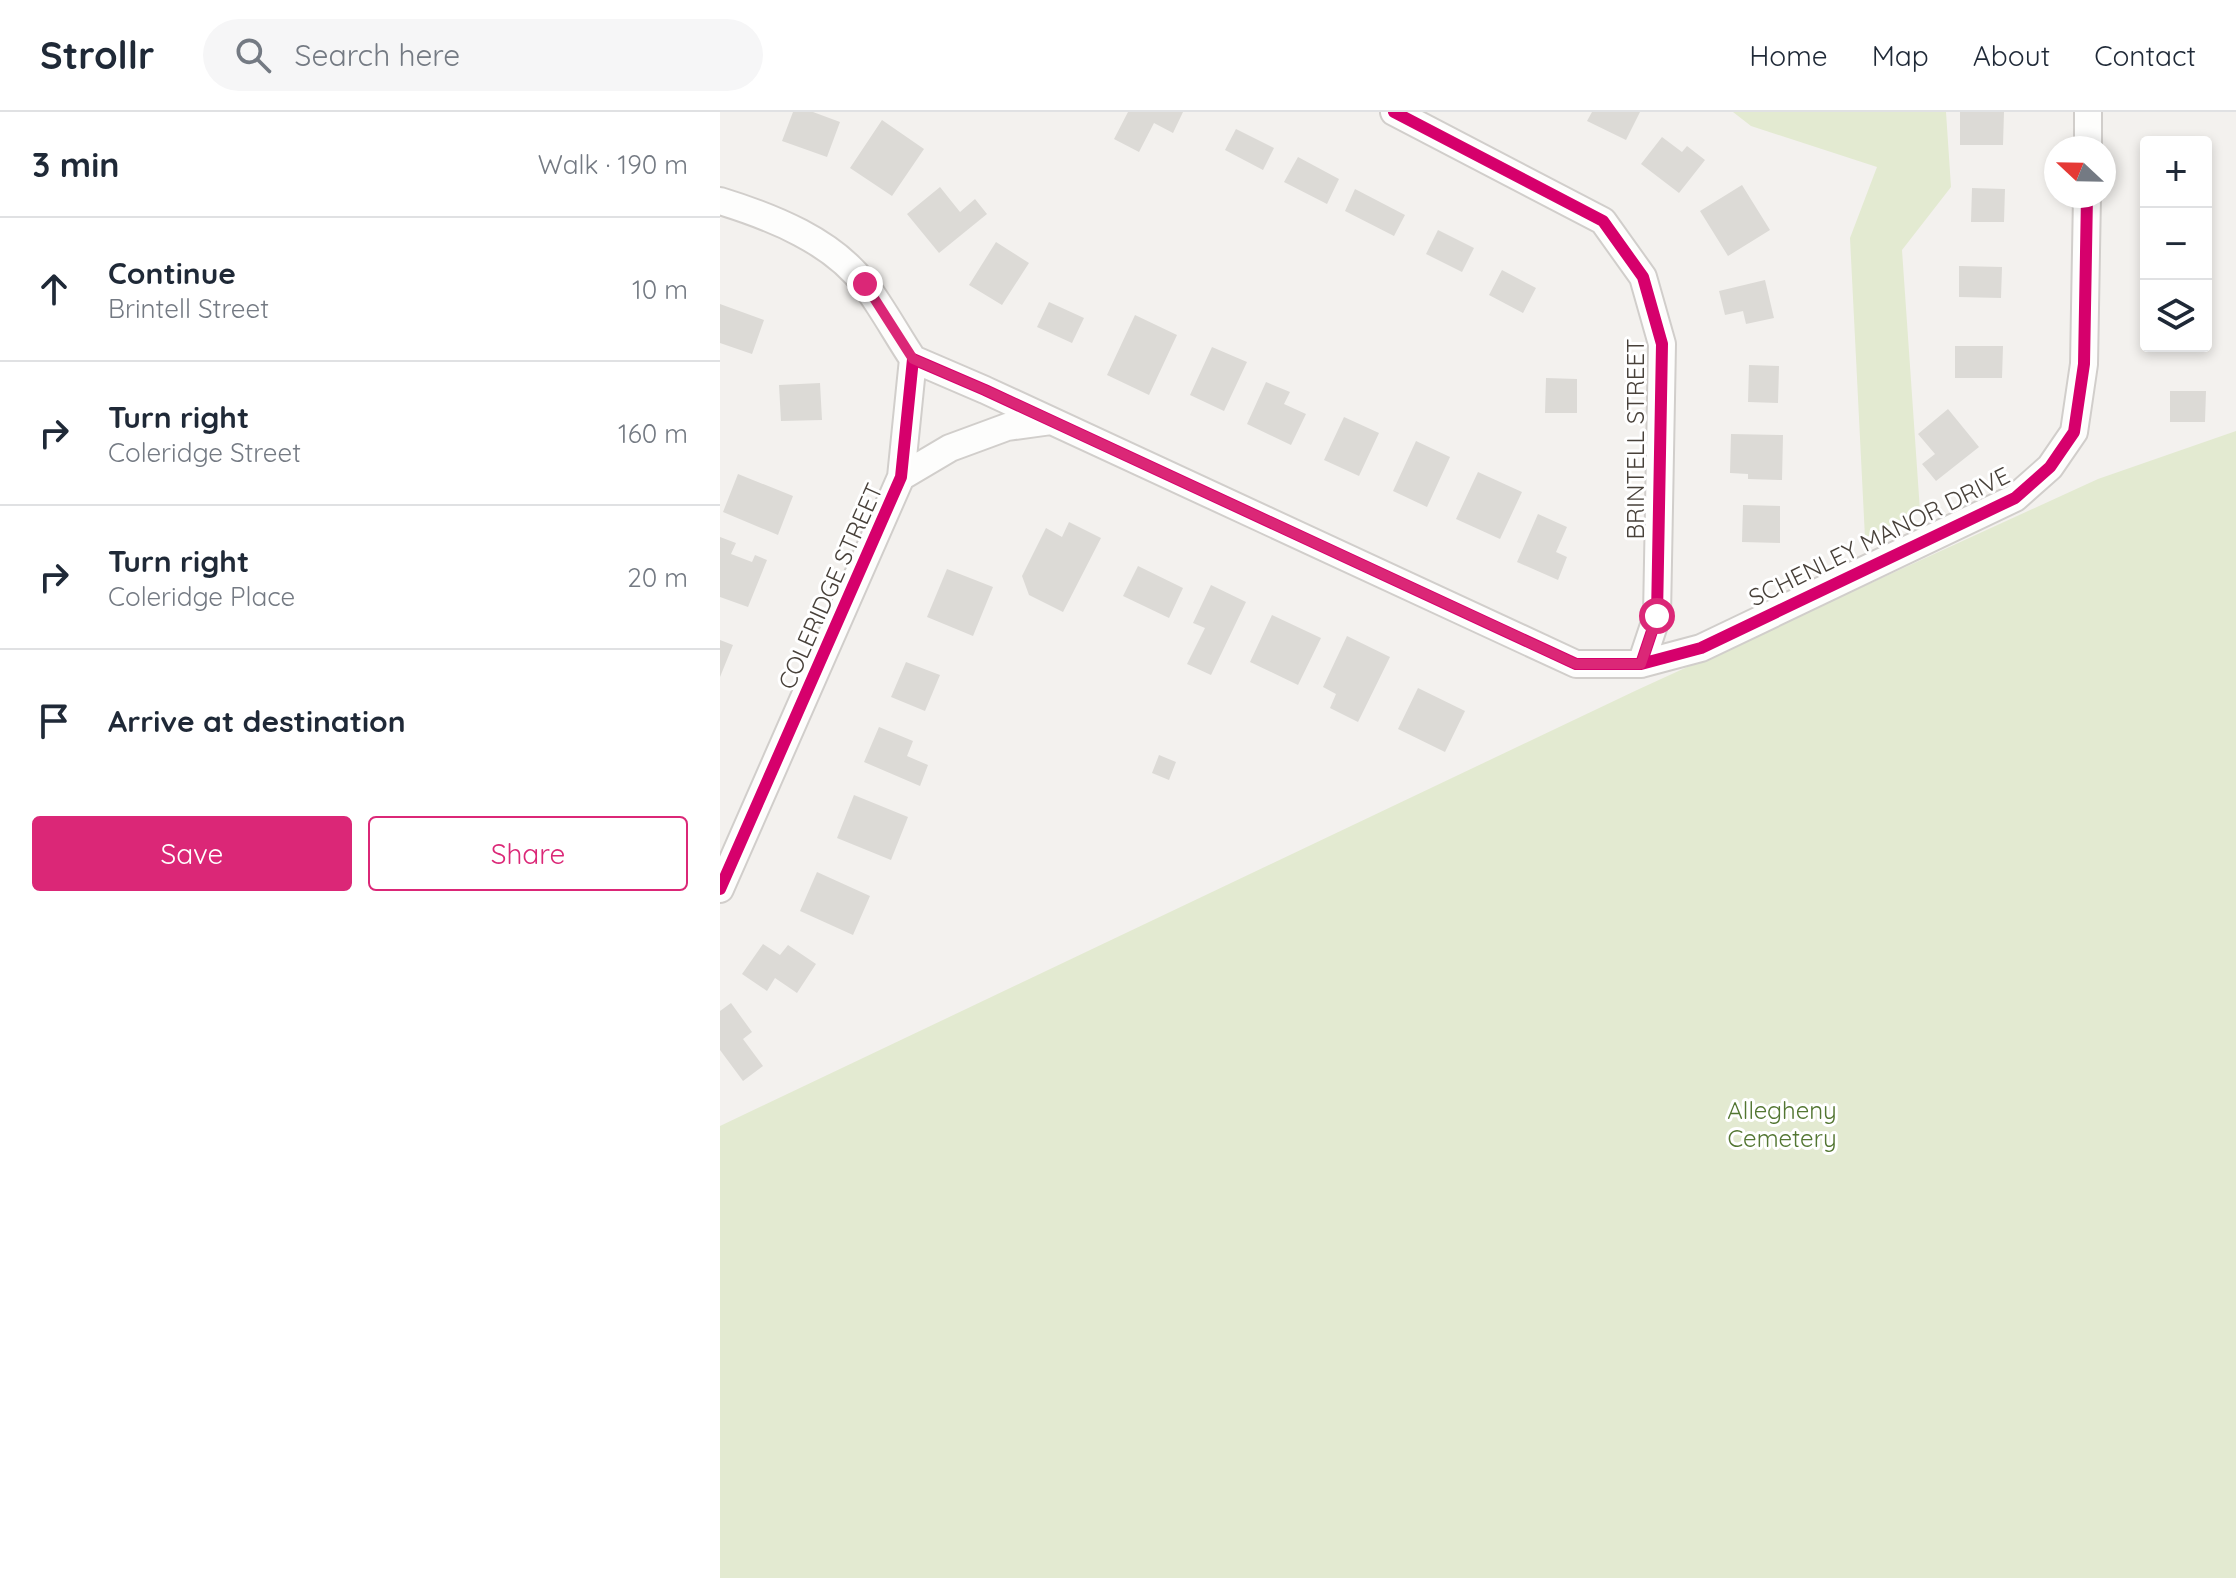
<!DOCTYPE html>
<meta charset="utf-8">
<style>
:root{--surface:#fff;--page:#f6f6f7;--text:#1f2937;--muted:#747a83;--line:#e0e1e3;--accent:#db2777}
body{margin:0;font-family:Quicksand,sans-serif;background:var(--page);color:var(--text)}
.controls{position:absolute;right:24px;top:24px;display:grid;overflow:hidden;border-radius:8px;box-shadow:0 4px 12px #0003}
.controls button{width:72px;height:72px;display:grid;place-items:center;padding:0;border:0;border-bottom:2px solid var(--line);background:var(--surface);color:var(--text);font:40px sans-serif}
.compass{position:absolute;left:1324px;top:24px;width:72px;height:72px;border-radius:50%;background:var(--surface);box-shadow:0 4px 12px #0003;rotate:292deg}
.stop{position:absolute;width:24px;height:24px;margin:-18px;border:6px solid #db2777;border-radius:50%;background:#fff}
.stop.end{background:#db2777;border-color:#fff;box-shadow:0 2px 8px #0008}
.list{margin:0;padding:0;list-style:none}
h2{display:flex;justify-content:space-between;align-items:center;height:104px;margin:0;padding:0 32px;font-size:34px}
h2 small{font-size:26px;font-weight:400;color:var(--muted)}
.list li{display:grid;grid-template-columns:52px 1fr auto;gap:24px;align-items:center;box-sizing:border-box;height:144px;padding:0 32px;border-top:2px solid var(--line)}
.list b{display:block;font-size:30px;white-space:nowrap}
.list p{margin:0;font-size:26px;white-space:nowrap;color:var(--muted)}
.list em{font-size:26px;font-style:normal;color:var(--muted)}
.actions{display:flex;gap:16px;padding:24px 32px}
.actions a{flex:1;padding:18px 0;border:2px solid var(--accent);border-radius:8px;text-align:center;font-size:28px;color:var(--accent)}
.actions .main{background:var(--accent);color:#fff}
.icon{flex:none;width:44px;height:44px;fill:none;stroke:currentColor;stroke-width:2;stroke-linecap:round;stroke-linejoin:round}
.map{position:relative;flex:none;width:1516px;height:1466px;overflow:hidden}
header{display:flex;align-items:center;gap:48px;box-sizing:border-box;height:112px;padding:0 40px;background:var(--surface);border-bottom:2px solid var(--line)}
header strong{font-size:38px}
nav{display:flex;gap:44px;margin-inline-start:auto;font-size:28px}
.search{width:560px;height:72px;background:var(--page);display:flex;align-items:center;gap:20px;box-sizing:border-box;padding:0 28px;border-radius:44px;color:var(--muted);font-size:30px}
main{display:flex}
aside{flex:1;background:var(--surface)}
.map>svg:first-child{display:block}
.green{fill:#e3ead1}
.building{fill:#dcdad6}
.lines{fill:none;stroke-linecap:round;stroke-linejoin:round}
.street-casing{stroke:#d1cecb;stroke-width:30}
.street{stroke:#fdfdfc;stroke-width:26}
.cycleway-casing{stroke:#fff;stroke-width:17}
.cycleway{stroke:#d6006c;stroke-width:12}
.route{stroke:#db2777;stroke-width:10}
.labels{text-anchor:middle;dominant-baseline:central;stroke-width:6;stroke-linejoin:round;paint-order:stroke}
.street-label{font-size:24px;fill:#48413a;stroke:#fff}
.park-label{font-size:24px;fill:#537632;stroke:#fff}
</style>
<header>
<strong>Strollr</strong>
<div class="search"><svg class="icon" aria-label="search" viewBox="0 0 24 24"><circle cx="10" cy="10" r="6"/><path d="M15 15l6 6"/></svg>Search here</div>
<nav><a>Home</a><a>Map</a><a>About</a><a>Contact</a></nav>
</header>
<main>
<aside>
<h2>3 min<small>Walk · 190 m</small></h2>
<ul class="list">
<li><svg class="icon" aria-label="ahead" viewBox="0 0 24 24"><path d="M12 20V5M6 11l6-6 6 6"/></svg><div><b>Continue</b><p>Brintell Street</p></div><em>10 m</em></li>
<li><svg class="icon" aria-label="right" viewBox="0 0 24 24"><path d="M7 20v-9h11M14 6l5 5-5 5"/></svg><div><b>Turn right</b><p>Coleridge Street</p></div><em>160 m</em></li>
<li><svg class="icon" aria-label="right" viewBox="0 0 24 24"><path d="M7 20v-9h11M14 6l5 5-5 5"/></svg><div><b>Turn right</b><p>Coleridge Place</p></div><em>20 m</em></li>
<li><svg class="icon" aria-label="arrive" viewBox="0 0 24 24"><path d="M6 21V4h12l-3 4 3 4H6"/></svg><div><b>Arrive at destination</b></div></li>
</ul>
<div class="actions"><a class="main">Save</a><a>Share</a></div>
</aside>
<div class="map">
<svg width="1516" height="1466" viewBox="0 0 1516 1466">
<rect width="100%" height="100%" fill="#f3f1ee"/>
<!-- green -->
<path class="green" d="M1013,0H1226L1231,75L1182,138L1200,399L1145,426L1130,126L1157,55L1031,14Z
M1516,319V1466H0V1014L917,578L1378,367Z"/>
<!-- building -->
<path class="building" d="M73,0H93L120,10L107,45L62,29Z
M408,0H463L453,21L434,11L419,40L394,27Z
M872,0H920L906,28L867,9Z
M1240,0H1284L1283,33H1240Z
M162,8L204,37L172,84L130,56Z
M516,17L554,36L543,58L505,38Z
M942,25L962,40L967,34L985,48L959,81L921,52Z
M578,45L619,67L607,92L564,70Z
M1022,73L1050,118L1008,144L980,99Z
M220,75L240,100L255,87L267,102L219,141L187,102Z
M1252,76L1285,77L1284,110H1251Z
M635,77L685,103L674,124L625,99Z
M718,118L754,136L742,160L706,142Z
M276,130L309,151L282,193L249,173Z
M1239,154L1282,155L1281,186L1239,185Z
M782,158L816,176L803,201L769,183Z
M1045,168L1054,206L1026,212L1023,199L1005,203L999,179Z
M329,190L364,206L352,231L317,215Z
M0,192L44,208L32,242L0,231Z
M415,203L457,223L429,283L387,263Z
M1235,234H1283L1282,266H1235Z
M492,235L527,250L504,299L470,283Z
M1029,253L1059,254L1058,291L1028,290Z
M826,266L857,267V301H825Z
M546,270L570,280L564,292L586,302L571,333L527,312Z
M100,271L102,308L61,309L59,273Z
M1450,279H1486L1485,310H1450Z
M1228,297L1259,335L1216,369L1202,352L1215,342L1198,322Z
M624,305L659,321L639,364L604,348Z
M1011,322L1063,323L1062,368L1028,367V362L1010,361Z
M696,329L730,345L707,395L673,379Z
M758,360L802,380L780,427L736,407Z
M18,362L73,384L58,423L3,400Z
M1023,393L1060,394V431L1022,430Z
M818,402L847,415L836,440L847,445L838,468L797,450Z
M349,410L381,426L343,500L309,483L302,464L326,416L342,425Z
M0,425L16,431L11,442L32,450L35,443L47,448L28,495L0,485Z
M418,454L463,476L449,506L403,484Z
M227,457L273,475L253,524L207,505Z
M491,473L526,490L491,563L467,552L485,516L473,511Z
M552,503L601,526L578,573L530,550Z
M627,524L670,545L638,610L610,596L616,582L603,575Z
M0,528L13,533L0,565Z
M186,550L220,563L205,599L171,585Z
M698,576L745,599L725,640L678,617Z
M159,615L193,629L187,644L208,653L200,674L144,650Z
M439,643L456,650L449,668L432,661Z
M134,683L188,705L171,748L117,726Z
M97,760L150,784L133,823L80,799Z
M43,832L60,843L68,833L96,852L77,881L55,866L47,879L22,862Z
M11,891L32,920L23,927L43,954L23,969L0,938V899Z"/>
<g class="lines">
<!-- street casing -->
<g class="street-casing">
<path id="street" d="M674,0L883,109L923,165L942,232L937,504L921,552
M1368,36V0
M0,89C52,105 113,129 146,174C163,197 177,223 193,247
M193,247L265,278L856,552H921L981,536L1295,386L1330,355L1354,320L1364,252L1367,84
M181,365L230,336L287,315L331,309
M0,777L181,365L193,247"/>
</g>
<!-- street -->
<use href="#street" class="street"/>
<!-- cycleway casing -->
<g class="cycleway-casing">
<path id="cycleway" d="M674,0L883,109L923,165L942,232L937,504L921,552
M0,777L181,365L193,247L265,278L856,552H921L981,536L1295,386L1330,355L1354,320L1364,252L1367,84"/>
</g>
<!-- cycleway -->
<use href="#cycleway" class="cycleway"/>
</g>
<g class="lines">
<!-- route -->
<path class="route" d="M145,172L193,247L265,278L856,552H921L937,504"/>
</g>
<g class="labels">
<!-- street labels -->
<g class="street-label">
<text transform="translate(915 327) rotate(-90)">BRINTELL STREET</text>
<text transform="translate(1159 424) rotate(-26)">SCHENLEY MANOR DRIVE</text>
<text transform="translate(110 474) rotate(-66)">COLERIDGE STREET</text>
</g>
<!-- park labels -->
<g class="park-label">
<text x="1062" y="998">Allegheny<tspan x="1062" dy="28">Cemetery</tspan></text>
</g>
</g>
</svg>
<div class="controls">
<button>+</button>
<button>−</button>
<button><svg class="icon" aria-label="layers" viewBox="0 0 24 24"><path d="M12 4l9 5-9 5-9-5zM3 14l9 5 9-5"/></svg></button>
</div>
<svg class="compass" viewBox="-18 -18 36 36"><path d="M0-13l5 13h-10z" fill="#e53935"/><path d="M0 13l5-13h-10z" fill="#747a83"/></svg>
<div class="stop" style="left:937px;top:504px"></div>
<div class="stop end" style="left:145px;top:172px"></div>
</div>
</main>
